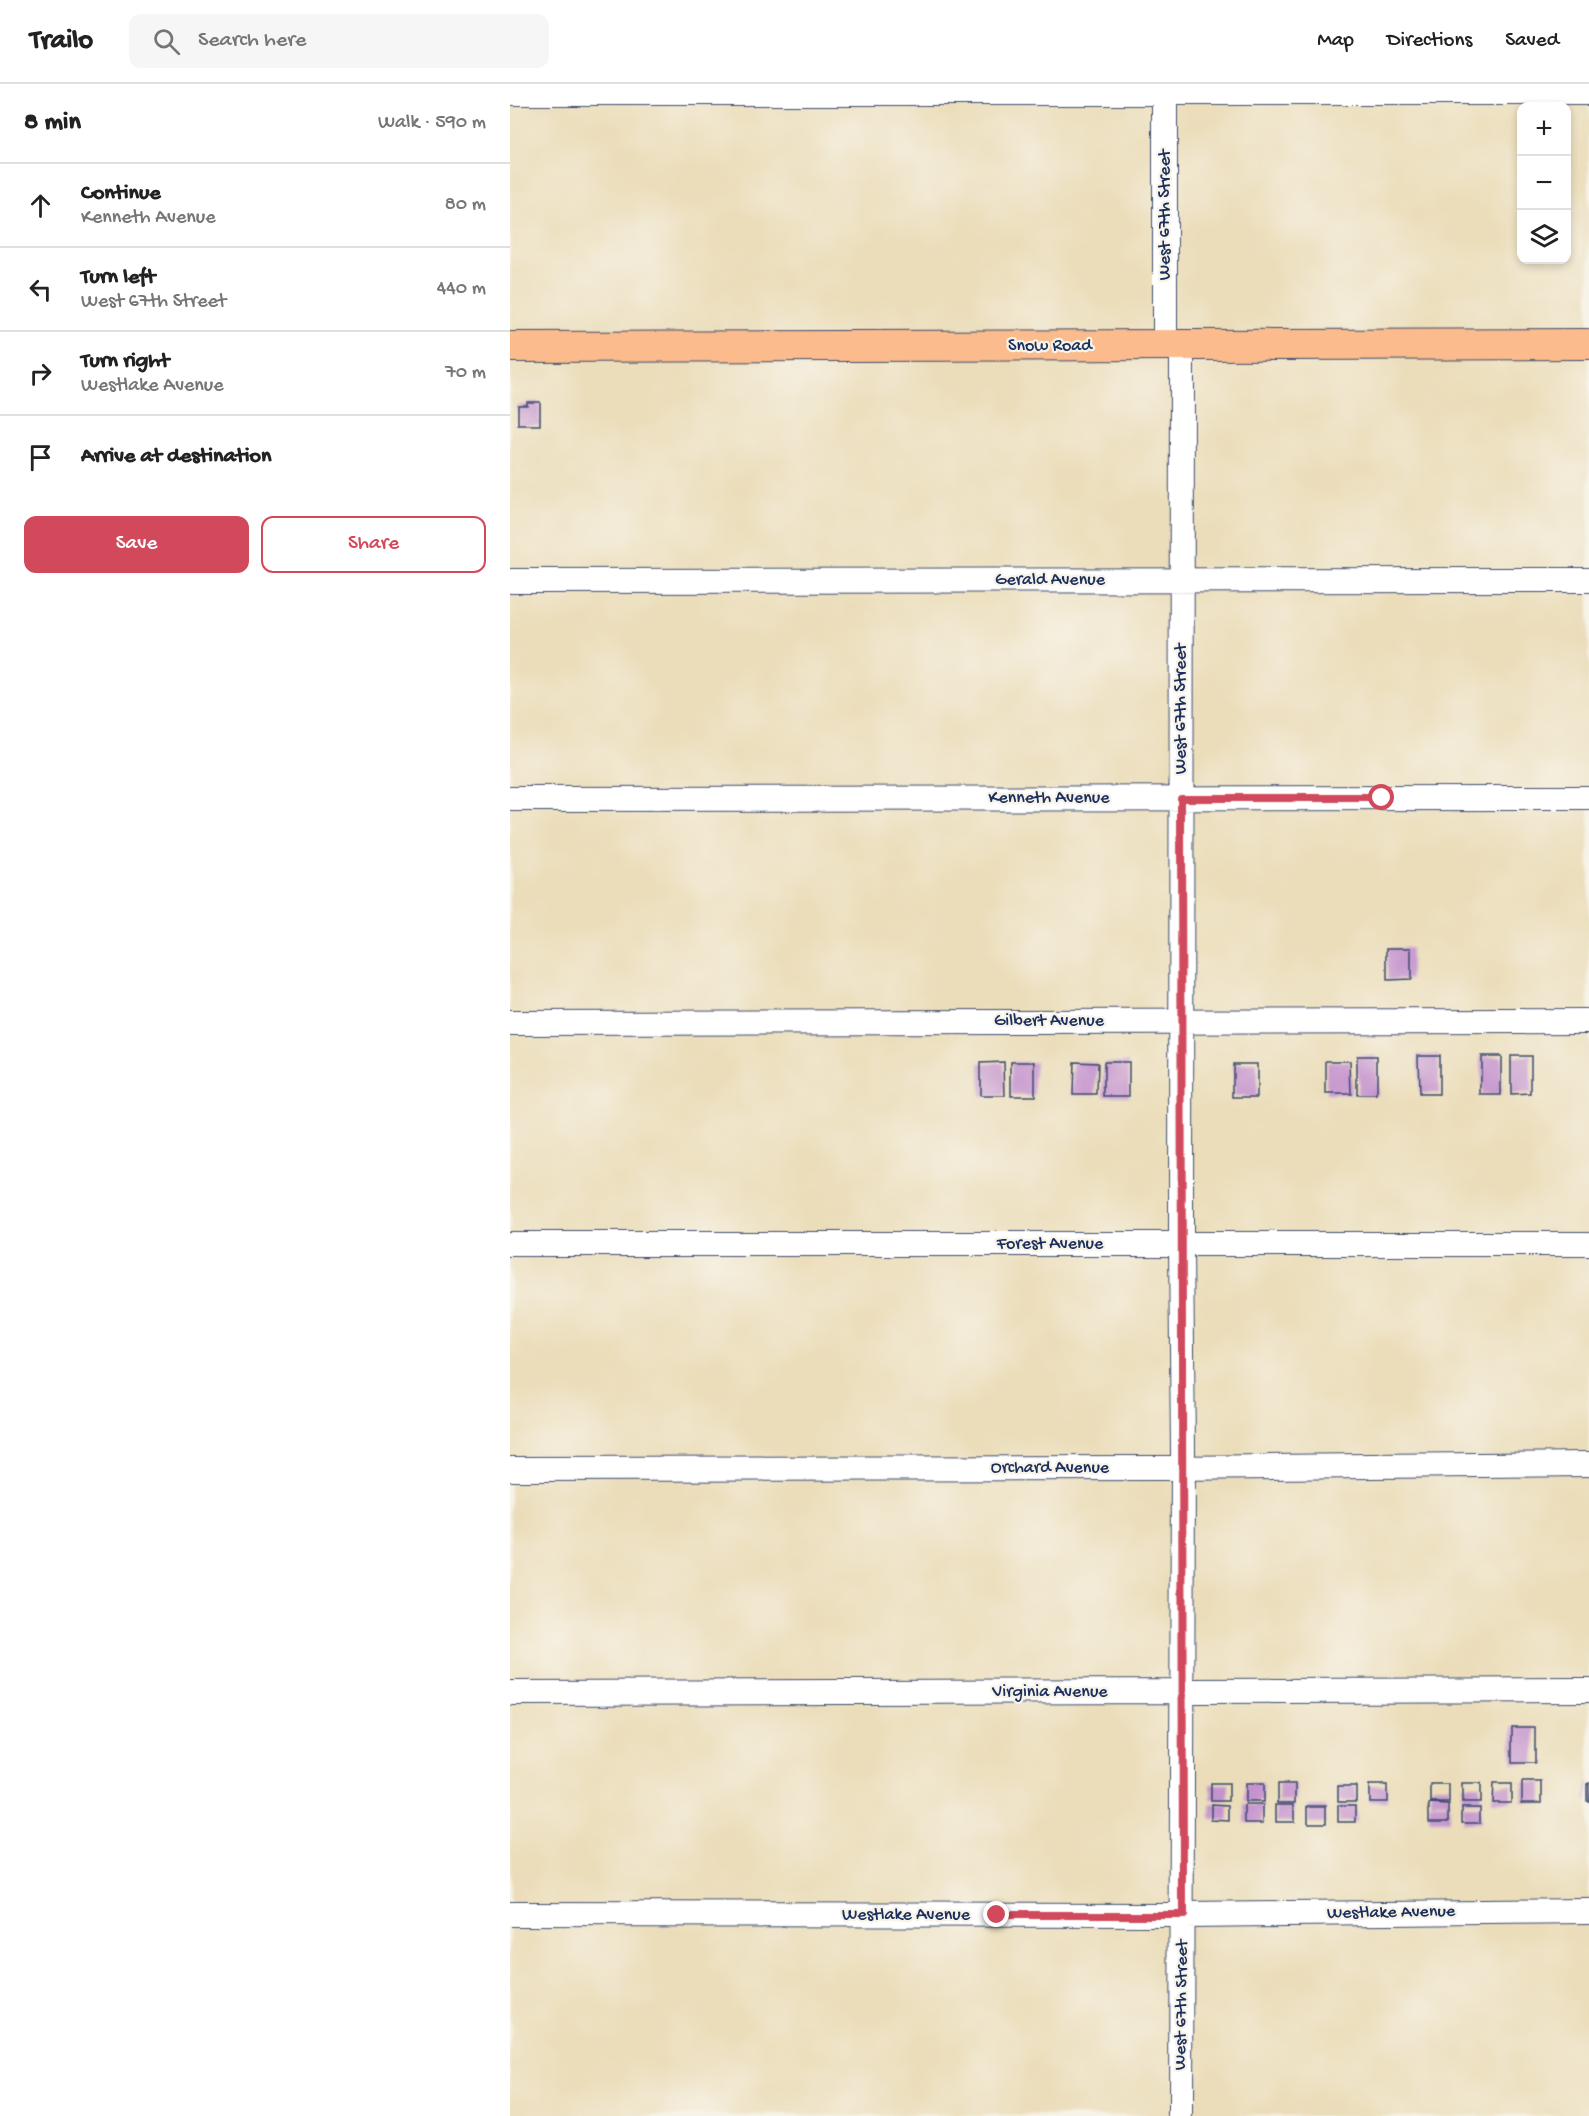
<!DOCTYPE html>
<meta charset="utf-8">
<style>
:root{--surface:#fff;--page:#f6f6f6;--text:#222;--muted:#767676;--line:#e0e0e0;--accent:#d1495b}
body{margin:0;font-family:"Gochi Hand",sans-serif;background:var(--page);color:var(--text)}
.controls{position:absolute;right:18px;top:18px;display:grid;overflow:hidden;border-radius:12px;box-shadow:0 3px 9px #0003}
.controls button{width:54px;height:54px;display:grid;place-items:center;padding:0;border:0;border-bottom:2px solid var(--line);background:var(--surface);color:var(--text);font:30px sans-serif}
.stop{position:absolute;width:18px;height:18px;margin:-14px;border:4px solid #d1495b;border-radius:50%;background:#fff}
.stop.end{background:#d1495b;border-color:#fff;box-shadow:0 2px 6px #0008}
.list{margin:0;padding:0;list-style:none}
h2{display:flex;justify-content:space-between;align-items:center;height:78px;margin:0;padding:0 24px;font-size:26px}
h2 small{font-size:20px;font-weight:400;color:var(--muted)}
.list li{display:grid;grid-template-columns:39px 1fr auto;gap:18px;align-items:center;box-sizing:border-box;height:84px;padding:0 24px;border-top:2px solid var(--line)}
.list b{display:block;font-size:22px;white-space:nowrap}
.list p{margin:0;font-size:20px;white-space:nowrap;color:var(--muted)}
.list em{font-size:20px;font-style:normal;color:var(--muted)}
.actions{display:flex;gap:12px;padding:18px 24px}
.actions a{flex:1;padding:14px 0;border:2px solid var(--accent);border-radius:12px;text-align:center;font-size:21px;color:var(--accent)}
.actions .main{background:var(--accent);color:#fff}
.icon{flex:none;width:33px;height:33px;fill:none;stroke:currentColor;stroke-width:2;stroke-linecap:round;stroke-linejoin:round}
.map{position:relative;flex:none;width:1079px;height:2032px;overflow:hidden}
header{display:flex;align-items:center;gap:36px;box-sizing:border-box;height:84px;padding:0 30px;background:var(--surface);border-bottom:2px solid var(--line)}
header strong{font-size:28px}
nav{display:flex;gap:33px;margin-inline-start:auto;font-size:21px}
.search{width:420px;height:54px;background:var(--page);display:flex;align-items:center;gap:15px;box-sizing:border-box;padding:0 21px;border-radius:12px;color:var(--muted);font-size:22px}
main{display:flex}
aside{flex:1;background:var(--surface)}
.map>svg:first-child{display:block}
.building{fill:#c493cd}
.lines{fill:none;stroke-linecap:round;stroke-linejoin:round}
.minor-casing{stroke:#3a496c;stroke-width:26}
.major-casing{stroke:#3a496c;stroke-width:32}
.minor{stroke:#fff;stroke-width:24}
.major{stroke:#fbbb8c;stroke-width:30}
.route{stroke:#d1495b;stroke-width:8}
.labels{text-anchor:middle;dominant-baseline:central;stroke-width:4.5;stroke-linejoin:round;paint-order:stroke}
.street-label{font-size:18px;fill:#1b2f5e;stroke:#f7f3e8}
</style>
<header>
<strong>Trailo</strong>
<div class="search"><svg class="icon" aria-label="search" viewBox="0 0 24 24"><circle cx="10" cy="10" r="6"/><path d="M15 15l6 6"/></svg>Search here</div>
<nav><a>Map</a><a>Directions</a><a>Saved</a></nav>
</header>
<main>
<aside>
<h2>8 min<small>Walk · 590 m</small></h2>
<ul class="list">
<li><svg class="icon" aria-label="ahead" viewBox="0 0 24 24"><path d="M12 20V5M6 11l6-6 6 6"/></svg><div><b>Continue</b><p>Kenneth Avenue</p></div><em>80 m</em></li>
<li><svg class="icon" aria-label="left" viewBox="0 0 24 24"><path d="M17 20v-9H6M10 6l-5 5 5 5"/></svg><div><b>Turn left</b><p>West 67th Street</p></div><em>440 m</em></li>
<li><svg class="icon" aria-label="right" viewBox="0 0 24 24"><path d="M7 20v-9h11M14 6l5 5-5 5"/></svg><div><b>Turn right</b><p>Westlake Avenue</p></div><em>70 m</em></li>
<li><svg class="icon" aria-label="arrive" viewBox="0 0 24 24"><path d="M6 21V4h12l-3 4 3 4H6"/></svg><div><b>Arrive at destination</b></div></li>
</ul>
<div class="actions"><a class="main">Save</a><a>Share</a></div>
</aside>
<div class="map">
<svg width="1079" height="2032" viewBox="0 0 1079 2032">
<rect width="100%" height="100%" fill="#f7f3e8"/>
<filter id="ink" filterUnits="userSpaceOnUse"><feTurbulence type="fractalNoise" baseFrequency=".0167" numOctaves="2"/><feDisplacementMap in="SourceGraphic" scale="12" xChannelSelector="R" yChannelSelector="G"/><feConvolveMatrix kernelMatrix="1 2 1 2 8 2 1 2 1" color-interpolation-filters="sRGB"/></filter>
<filter id="wash" filterUnits="userSpaceOnUse"><feTurbulence type="fractalNoise" baseFrequency=".008" numOctaves="4" result="noise"/><feDisplacementMap in="SourceGraphic" scale="24" xChannelSelector="R" yChannelSelector="G"/><feGaussianBlur stdDeviation="1.35" result="paint"/><feColorMatrix in="noise" values="0 0 0 0 0 0 0 0 0 0 0 0 0 0 0 0 0 1.4 0 .05"/><feComposite in="paint" operator="in"/></filter>
<g filter="url(#wash)">
<rect width="100%" height="100%" fill="#ebddb9"/>
<g id="blocks">
<!-- building -->
<path class="building" d="M17,318H30V341H8V321H17Z
M877,864H901V895L877,896Z
M908,971H929V1010H909Z
M847,972H867V1011H847Z
M971,972H991V1011H971Z
M1001,972H1021V1010L1001,1011Z
M816,977H840L841,1010H816Z
M494,978L495,1012H470V979Z
M501,978H525V1012H501Z
M564,978L588,979L587,1010H563Z
M594,978H619V1012H594Z
M723,980H747V1013H723Z
M1002,1643H1025V1679H1002Z
M1012,1698H1032V1718H1012Z
M1079,1699V1717H1077V1700Z
M701,1700H719V1716H701Z
M735,1700H753V1718H735Z
M768,1700H786V1718H768Z
M952,1700H970V1718H952Z
M983,1700H1001V1718H982Z
M859,1701H877V1718H859Z
M921,1701H939V1719H921Z
M828,1702H846V1717H828Z
M701,1720L719,1721V1737L701,1736Z
M766,1720H784V1738H766Z
M919,1720L939,1721V1737H919Z
M735,1721H753V1739H735Z
M828,1721H846V1738H828Z
M798,1722H816V1739H798Z
M952,1723H970V1739H952Z"/>
</g>
</g>
<g filter="url(#ink)">
<use href="#blocks" fill-opacity="0" stroke="#3a496c" stroke-width="1.5"/>
<g class="lines">
<!-- minor casing -->
<g class="minor-casing">
<path id="minor" d="M655,0V262
M0,9H1079
M0,497L1079,496
M0,715L1079,714
M0,939L1079,937
M0,1160H1079
M0,1385L654,1384L1079,1380
M0,1609L1079,1606
M0,1830L673,1831L1079,1827
M671,2032L673,1369L671,1160L672,262"/>
</g>
<!-- major casing -->
<g class="major-casing">
<path id="major" d="M0,263L1079,260"/>
</g>
<!-- minor -->
<use href="#minor" class="minor"/>
<!-- major -->
<use href="#major" class="major"/>
</g>
</g>
<g class="lines" filter="url(#ink)">
<!-- route -->
<path class="route" d="M487,1831H673L671,714H872"/>
</g>
<g class="labels">
<!-- street labels -->
<g class="street-label">
<text transform="translate(655 131) rotate(-90)">West 67th Street</text>
<text x="540" y="262">Snow Road</text>
<text x="540" y="496">Gerald Avenue</text>
<text transform="translate(671 625) rotate(-90)">West 67th Street</text>
<text x="539" y="714">Kenneth Avenue</text>
<text x="539" y="937">Gilbert Avenue</text>
<text x="540" y="1160">Forest Avenue</text>
<text x="540" y="1384">Orchard Avenue</text>
<text x="540" y="1608">Virginia Avenue</text>
<text transform="translate(881 1829) rotate(-1)">Westlake Avenue</text>
<text x="396" y="1831">Westlake Avenue</text>
<text transform="translate(672 1921) rotate(-89)">West 67th Street</text>
</g>
</g>
</svg>
<div class="controls">
<button>+</button>
<button>−</button>
<button><svg class="icon" aria-label="layers" viewBox="0 0 24 24"><path d="M12 4l9 5-9 5-9-5zM3 14l9 5 9-5"/></svg></button>
</div>
<div class="stop" style="left:872px;top:714px"></div>
<div class="stop end" style="left:487px;top:1831px"></div>
</div>
</main>
